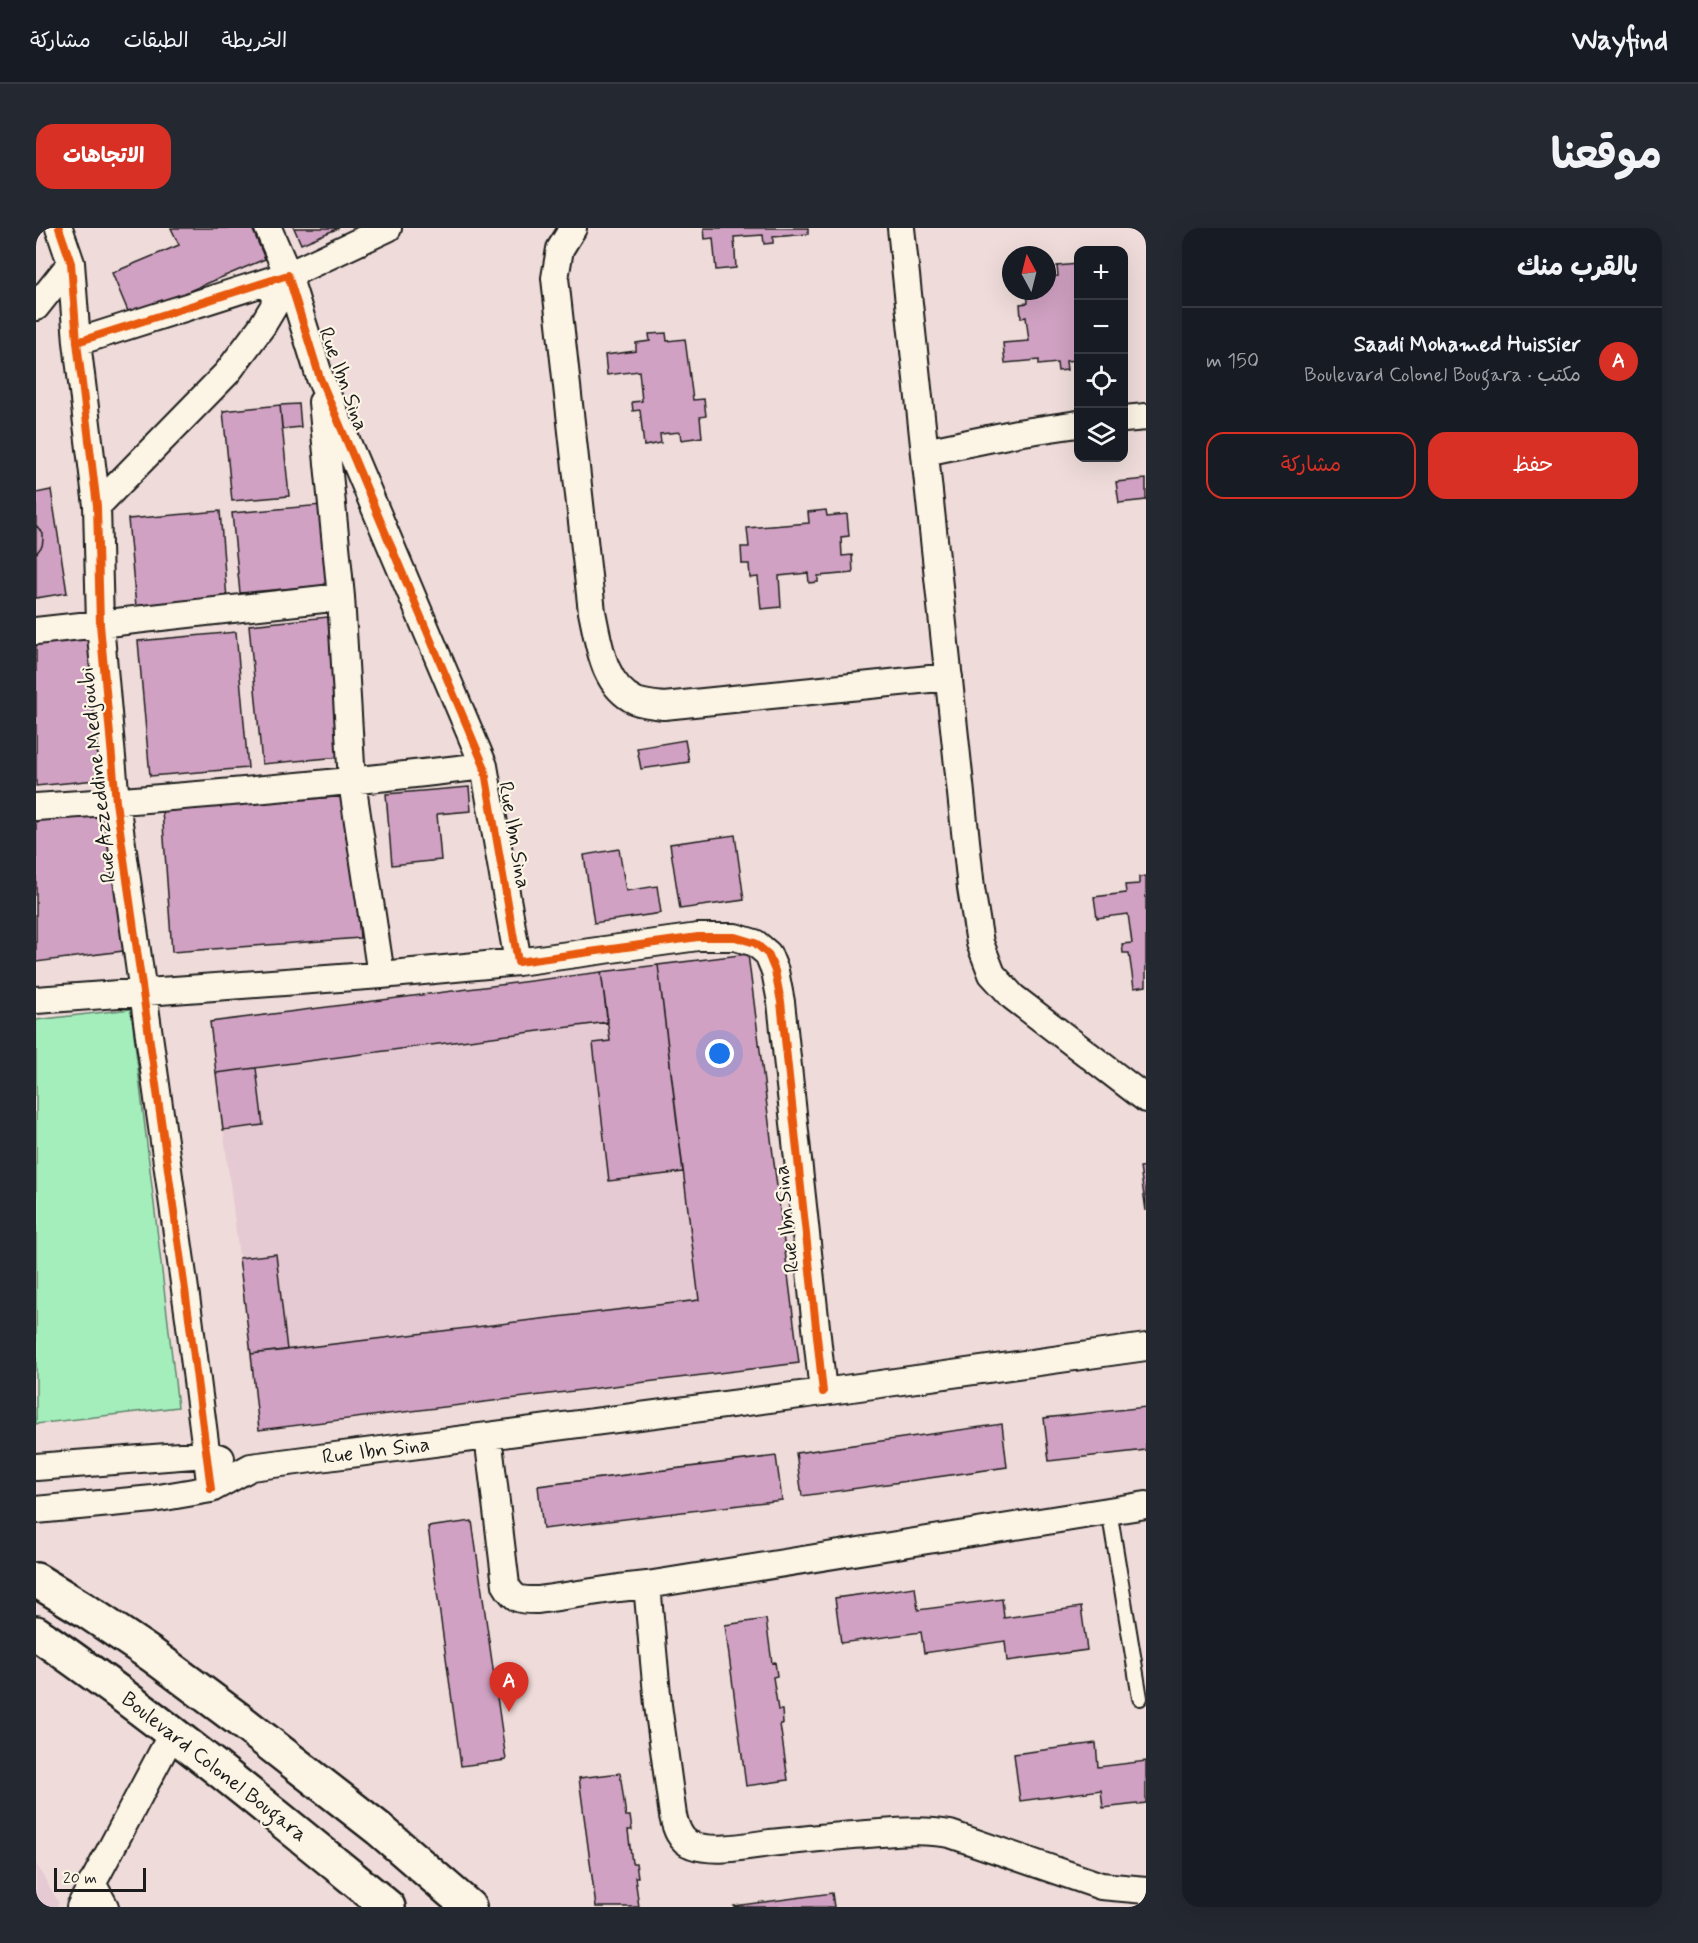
<!DOCTYPE html>
<html lang="ar">
<meta charset="utf-8">
<style>
:root{--surface:#171b24;--page:#242831;--text:#f1f3f6;--muted:#9ea1a6;--line:#363941;--accent:#d93025}
body{margin:0;font-family:Mynerve,"Playpen Sans Arabic",sans-serif;background:var(--page);color:var(--text);direction:rtl}
.controls{position:absolute;right:18px;top:18px;display:grid;overflow:hidden;border-radius:12px;box-shadow:0 6px 24px #0002}
.controls button{width:54px;height:54px;display:grid;place-items:center;padding:0;border:0;border-bottom:2px solid var(--line);background:var(--surface);color:var(--text);font:30px sans-serif}
.compass{position:absolute;left:966px;top:18px;width:54px;height:54px;border-radius:50%;background:var(--surface);box-shadow:0 6px 24px #0002;rotate:353deg}
.scale{position:absolute;left:18px;bottom:15px;width:92px;box-sizing:border-box;padding-left:6px;border:3px solid #1c1c1c;border-top:0;font-size:16px;line-height:21px;white-space:nowrap;color:#1c1c1c;-webkit-text-stroke:4px #fcf5e5;paint-order:stroke}
.you{position:absolute;left:684px;top:826px;width:21px;height:21px;margin:-15px;border:4px solid #fff;border-radius:50%;background:#1a73e8;box-shadow:0 0 0 9px #1a73e833}
.badge{display:grid;place-items:center;width:39px;height:39px;border-radius:50%;background:var(--accent);color:#fff;font-size:20px;font-weight:700}
.pin{position:absolute;translate:-50% -50px;filter:drop-shadow(0 2px 3px #0008)}
.pin::after{content:'';position:absolute;top:32px;width:21px;height:18px;background:inherit;clip-path:polygon(0 0,100% 0,50% 100%)}
.list{margin:0;padding:0;list-style:none}
h2{display:flex;justify-content:space-between;align-items:center;height:78px;margin:0;padding:0 24px;font-size:26px}
h2 small{font-size:20px;font-weight:400;color:var(--muted)}
.list li{display:grid;grid-template-columns:39px 1fr auto;gap:18px;align-items:center;box-sizing:border-box;height:108px;padding:0 24px;border-top:2px solid var(--line)}
.list b{display:block;font-size:22px;white-space:nowrap}
.list p{margin:0;font-size:20px;white-space:nowrap;color:var(--muted)}
.list em{font-size:20px;font-style:normal;color:var(--muted)}
.actions{display:flex;gap:12px;padding:18px 24px}
.actions a{flex:1;padding:14px 0;border:2px solid var(--accent);border-radius:18px;text-align:center;font-size:21px;color:var(--accent)}
.actions .main{background:var(--accent);color:#fff}
.icon{flex:none;width:33px;height:33px;fill:none;stroke:currentColor;stroke-width:2;stroke-linecap:round;stroke-linejoin:round}
.map{position:relative;flex:none;width:1110px;height:1679px;overflow:hidden;direction:ltr;border-radius:18px}
header{display:flex;align-items:center;gap:36px;box-sizing:border-box;height:84px;padding:0 30px;background:var(--surface);border-bottom:2px solid var(--line)}
header strong{font-size:28px}
nav{display:flex;gap:33px;margin-inline-start:auto;font-size:21px}
.intro{display:flex;align-items:center;justify-content:space-between;box-sizing:border-box;height:144px;padding:0 36px}
h1{margin:0;font-size:42px}
.button{padding:15px 27px;border-radius:18px;background:var(--accent);color:#fff;font-size:21px;font-weight:700}
main{display:flex;gap:36px;padding:0 36px}
aside{flex:1;background:var(--surface);border-radius:18px;box-shadow:0 6px 24px #0002}
.map>svg:first-child{display:block}
.built{fill:#e6cad3}
.green{fill:#a4eebc;stroke:#60856c;stroke-width:1.5}
.building{fill:#d0a1c2;stroke:#1c1c1c;stroke-width:1.5}
.lines{fill:none;stroke-linecap:round;stroke-linejoin:round}
.service-casing{stroke:#1c1c1c;stroke-width:18}
.minor-casing{stroke:#1c1c1c;stroke-width:30}
.secondary-casing{stroke:#1c1c1c;stroke-width:38}
.service{stroke:#fcf5e5;stroke-width:14}
.minor{stroke:#fcf5e5;stroke-width:26}
.secondary{stroke:#fcf5e5;stroke-width:33}
.cycleway-casing{stroke:#fcf5e5;stroke-width:11}
.cycleway{stroke:#e8590c;stroke-width:8}
.labels{text-anchor:middle;dominant-baseline:central;stroke-width:4.5;stroke-linejoin:round;paint-order:stroke}
.street-label{font-size:21px;fill:#1c1c1c;stroke:#fcf5e5}
</style>
<header>
<strong>Wayfind</strong>
<nav><a>الخريطة</a><a>الطبقات</a><a>مشاركة</a></nav>
</header>
<div class="intro"><h1>موقعنا</h1><a class="button">الاتجاهات</a></div>
<main>
<aside>
<h2>بالقرب منك<small></small></h2>
<ul class="list">
<li><span class="badge">A</span><div><b>Saadi Mohamed Huissier</b><p>مكتب · Boulevard Colonel Bougara</p></div><em>150 m</em></li>
</ul>
<div class="actions"><a class="main">حفظ</a><a>مشاركة</a></div>
</aside>
<div class="map">
<svg width="1110" height="1679" viewBox="0 0 1110 1679">
<rect width="100%" height="100%" fill="#efdcda"/>
<filter id="ink" filterUnits="userSpaceOnUse"><feTurbulence type="fractalNoise" baseFrequency=".0167" numOctaves="2"/><feDisplacementMap in="SourceGraphic" scale="12" xChannelSelector="R" yChannelSelector="G"/><feConvolveMatrix kernelMatrix="1 2 1 2 8 2 1 2 1" color-interpolation-filters="sRGB"/></filter>
<g filter="url(#ink)">
<!-- built -->
<path class="built" d="M622,737L663,1072L215,1126L174,794Z
M0,1636L23,1675L21,1679H0Z"/>
<!-- green -->
<path class="green" d="M95,781L142,1179L0,1196V792Z"/>
<!-- building -->
<path class="building" d="M135,0H216L229,31L94,88L76,45L143,17Z
M258,0H303L265,16Z
M668,0H772V6L737,9V15L728,16L727,7L698,9L700,40L680,42L677,10L669,11Z
M1042,36V132L1030,133L1031,142L1022,143L1021,135L1003,137V132L969,135L967,115L993,113L990,89L985,90L984,76L992,75L991,63H1011V49L1022,48L1021,38Z
M630,105L631,113L649,111L657,172L668,171L670,188L664,189L666,209L645,212L644,204L624,206L625,215L608,218L604,182L597,183L596,174L606,173L603,143L571,147L569,127L600,123V115L614,113L613,106Z
M263,176L265,199L246,201L244,177Z
M244,177L253,268L196,273L187,183Z
M1110,251V272L1083,275L1080,254Z
M15,262L31,365L0,370V265Z
M286,277L293,357L204,365L196,285Z
M790,282L791,288L811,286L813,308L805,309L806,328L816,327L817,345L782,348V354L773,355L772,345L743,348L745,379L725,381L722,349L714,350L713,336H706L705,319H713L711,300L773,295L772,284Z
M184,283L191,371L100,379L92,291Z
M0,297L7,306V312L6,318L0,326Z
M292,389L304,529L226,536L213,397Z
M200,404L212,540L114,548L102,413Z
M56,410L70,551L0,558V415Z
M649,512L653,534L605,541L601,520Z
M433,559L435,583L401,586L405,632L356,637L350,566Z
M313,568L324,710L136,724L126,582Z
M70,582L87,723L0,734V590Z
M699,607L708,672L644,681L634,616Z
M583,621L590,663L621,658L625,685L558,695L548,627Z
M1110,648V758L1098,760L1093,725H1087L1086,716L1096,715L1092,686L1061,690L1058,669L1090,665L1089,657L1103,656V649Z
M712,726L763,1135L223,1202L215,1126L663,1072L622,737Z
M622,737L647,944L573,953L557,815L574,813L565,744Z
M565,744L572,794L180,845L174,794Z
M220,840L227,897L187,902L180,845Z
M1110,938V983L1104,939Z
M240,1026L251,1122L215,1126L203,1030Z
M1110,1179V1222L1013,1233L1008,1190Z
M966,1196L971,1239L766,1268L760,1225Z
M740,1228L746,1272L507,1301L502,1258Z
M436,1293L470,1532L425,1538L392,1299Z
M879,1359L882,1382L966,1371L968,1390L1045,1379L1051,1422L971,1433L969,1413L888,1425L885,1404L805,1415L799,1370Z
M730,1391L736,1435L739,1434L741,1448L737,1449L742,1482H746L747,1496H744L752,1552L710,1558L689,1397Z
M1060,1515L1062,1539L1110,1533V1575L1067,1580L1065,1562L984,1573L978,1526Z
M584,1545L590,1588H594L596,1602H592L596,1635H600L602,1649H599L603,1679H560L543,1550Z
M796,1665L798,1679H699L698,1678Z"/>
<g class="lines">
<!-- service casing -->
<g class="service-casing">
<path id="service" d="M1073,1282L1104,1470"/>
</g>
<!-- minor casing -->
<g class="minor-casing">
<path id="minor" d="M23,0L35,35L41,114L61,278L64,396L80,574L153,1090L175,1261
M232,0L252,47L352,0
M537,0L524,21L519,50L556,384C563,416 567,458 600,473C608,476 619,477 628,478L913,449
M865,0L935,660L944,715L956,746L977,769L1110,871
M0,79L35,35
M41,114L252,47L284,150L448,538L482,734L662,709H699L719,715L732,726L739,743L745,774L787,1164
M286,174L305,369L316,554L345,747
M1088,191L1110,189
M889,224L981,205L1042,196
M61,278L191,145L226,98L238,78L241,51
M0,403L305,369
M0,579C150,569 299,556 448,538
M0,772L345,747L482,734
M452,1208L470,1357C479,1373 485,1372 502,1372L583,1360L611,1357L1110,1277
M0,1239L170,1226L185,1230
M0,1282L117,1271L175,1261L215,1239L787,1164L1110,1119
M611,1357L622,1477L637,1588C640,1600 644,1613 656,1617C678,1625 712,1618 734,1615C766,1612 799,1608 831,1606C859,1604 886,1601 914,1606L1065,1658L1110,1662
M56,1655L69,1679
M44,1679L137,1504"/>
</g>
<!-- secondary casing -->
<g class="secondary-casing">
<path id="secondary" d="M0,1352L49,1382L116,1427L202,1491L343,1601L433,1679
M0,1405C123,1490 237,1585 352,1679"/>
</g>
<!-- service -->
<use href="#service" class="service"/>
<!-- minor -->
<use href="#minor" class="minor"/>
<!-- secondary -->
<use href="#secondary" class="secondary"/>
<!-- cycleway casing -->
<g class="cycleway-casing">
<path id="cycleway" d="M23,0L35,35L41,114L61,278L64,396L80,574L153,1090L175,1261
M41,114L252,47L284,150L448,538L482,734L662,709H699L719,715L732,726L739,743L745,774L787,1164"/>
</g>
<!-- cycleway -->
<use href="#cycleway" class="cycleway"/>
</g>
</g>
<g class="labels">
<!-- street labels -->
<g class="street-label">
<text transform="translate(307 151) rotate(70)">Rue Ibn Sina</text>
<text transform="translate(62 547) rotate(-96)">Rue Azzeddine Medjoubi</text>
<text transform="translate(478 607) rotate(80)">Rue Ibn Sina</text>
<text transform="translate(751 991) rotate(-96)">Rue Ibn Sina</text>
<text transform="translate(340 1223) rotate(-7)">Rue Ibn Sina</text>
<text transform="translate(178 1539) rotate(38)">Boulevard Colonel Bougara</text>
</g>
</g>
</svg>
<div class="controls">
<button>+</button>
<button>−</button>
<button><svg class="icon" aria-label="locate" viewBox="0 0 24 24"><circle cx="12" cy="12" r="6"/><path d="M12 2v4M12 18v4M2 12h4M18 12h4"/></svg></button>
<button><svg class="icon" aria-label="layers" viewBox="0 0 24 24"><path d="M12 4l9 5-9 5-9-5zM3 14l9 5 9-5"/></svg></button>
</div>
<svg class="compass" viewBox="-18 -18 36 36"><path d="M0-13l5 13h-10z" fill="#e53935"/><path d="M0 13l5-13h-10z" fill="#9ea1a6"/></svg>
<div class="scale">20 m</div>
<div class="you"></div>
<div class="pin badge" style="left:473px;top:1484px">A</div>
</div>
</main>
